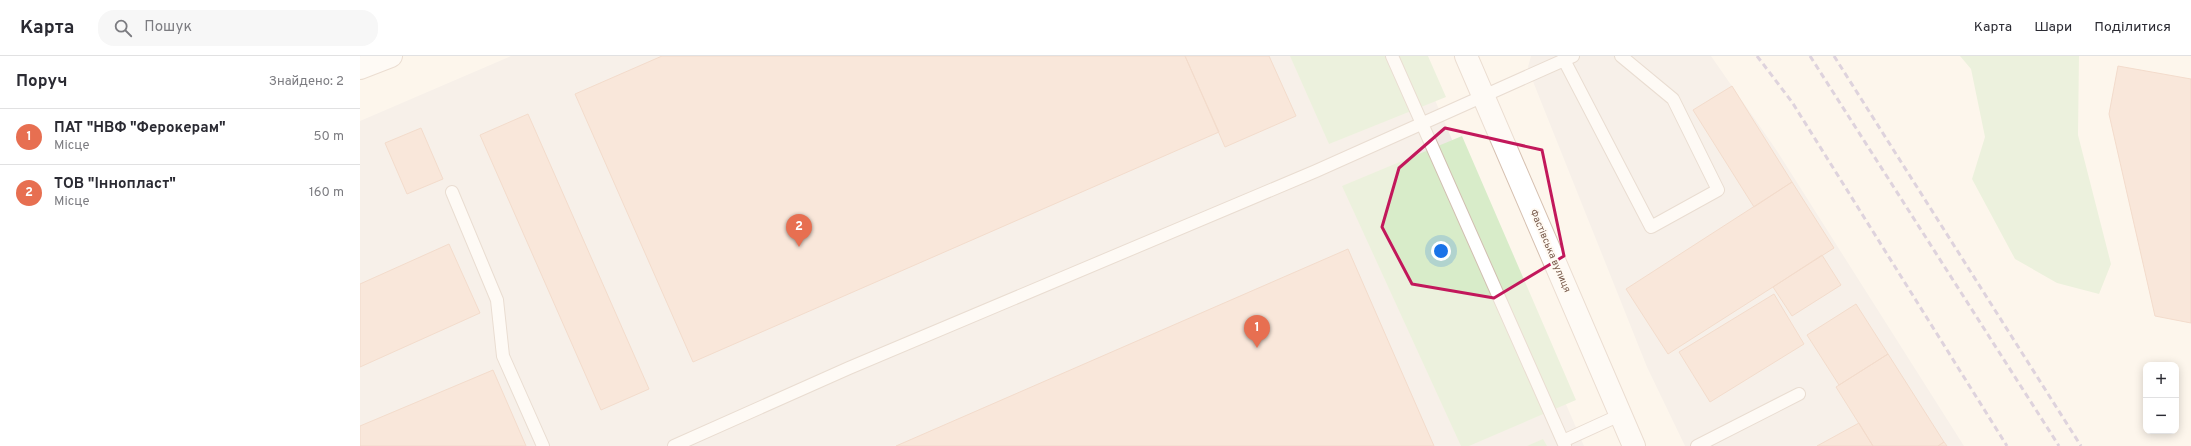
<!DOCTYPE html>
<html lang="uk">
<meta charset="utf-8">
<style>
:root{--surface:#fff;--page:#f7f7f7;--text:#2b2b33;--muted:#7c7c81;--line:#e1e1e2;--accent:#e76f51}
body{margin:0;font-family:Overpass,sans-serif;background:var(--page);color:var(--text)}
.controls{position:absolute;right:12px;bottom:12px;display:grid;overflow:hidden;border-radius:8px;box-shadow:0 2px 10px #0003}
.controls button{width:36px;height:36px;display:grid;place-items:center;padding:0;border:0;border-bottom:1px solid var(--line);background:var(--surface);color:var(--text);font:20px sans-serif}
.you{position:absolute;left:1081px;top:195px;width:14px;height:14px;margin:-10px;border:3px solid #fff;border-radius:50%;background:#1a73e8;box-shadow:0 0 0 6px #1a73e833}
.badge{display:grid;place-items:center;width:26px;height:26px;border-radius:50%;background:var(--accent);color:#fff;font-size:13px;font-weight:700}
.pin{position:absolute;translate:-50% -33px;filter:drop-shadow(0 1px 2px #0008)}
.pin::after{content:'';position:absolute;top:21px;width:14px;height:12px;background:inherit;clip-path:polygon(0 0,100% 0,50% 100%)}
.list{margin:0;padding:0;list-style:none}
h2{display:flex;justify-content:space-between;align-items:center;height:52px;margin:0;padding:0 16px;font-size:17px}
h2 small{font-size:13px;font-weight:400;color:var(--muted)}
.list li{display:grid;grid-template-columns:26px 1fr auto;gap:12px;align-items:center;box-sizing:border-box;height:56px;padding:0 16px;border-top:1px solid var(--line)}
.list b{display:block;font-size:15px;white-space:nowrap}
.list p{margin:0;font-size:13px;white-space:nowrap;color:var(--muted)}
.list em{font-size:13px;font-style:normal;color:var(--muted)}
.icon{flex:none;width:22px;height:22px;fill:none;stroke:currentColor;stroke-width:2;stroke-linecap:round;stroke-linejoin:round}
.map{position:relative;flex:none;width:1831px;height:390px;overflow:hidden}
header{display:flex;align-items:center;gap:24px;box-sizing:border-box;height:56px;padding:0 20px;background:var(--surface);border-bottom:1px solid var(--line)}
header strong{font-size:19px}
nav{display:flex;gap:22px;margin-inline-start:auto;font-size:14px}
.search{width:280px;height:36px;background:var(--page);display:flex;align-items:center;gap:10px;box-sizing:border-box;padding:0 14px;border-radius:16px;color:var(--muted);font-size:15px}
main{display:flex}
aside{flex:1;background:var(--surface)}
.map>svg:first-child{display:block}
.industrial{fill:#efe9e4}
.green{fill:#d8ecc9}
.building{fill:#f3d5c3;stroke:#e6bba3}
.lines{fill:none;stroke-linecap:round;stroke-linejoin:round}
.lane-casing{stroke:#d1beb0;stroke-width:14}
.secondary-casing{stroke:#d6c0b0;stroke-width:24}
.lane{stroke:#fff;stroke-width:12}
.secondary{stroke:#fff;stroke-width:22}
.rail{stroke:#b9a8c9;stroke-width:3;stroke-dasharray:6 4;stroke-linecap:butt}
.marked{fill:none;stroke:#c2185b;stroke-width:3;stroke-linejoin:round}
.labels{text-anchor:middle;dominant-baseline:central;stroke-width:4;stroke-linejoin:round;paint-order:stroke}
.street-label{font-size:10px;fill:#7a5c4d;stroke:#fffaf3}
</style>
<header>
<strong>Карта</strong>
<div class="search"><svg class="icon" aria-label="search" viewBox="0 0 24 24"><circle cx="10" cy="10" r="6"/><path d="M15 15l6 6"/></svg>Пошук</div>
<nav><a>Карта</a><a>Шари</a><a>Поділитися</a></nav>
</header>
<main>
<aside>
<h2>Поруч<small>Знайдено: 2</small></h2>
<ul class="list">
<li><span class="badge">1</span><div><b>ПАТ &quot;НВФ &quot;Ферокерам&quot;</b><p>Місце</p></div><em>50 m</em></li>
<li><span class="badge">2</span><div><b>ТОВ &quot;Іннопласт&quot;</b><p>Місце</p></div><em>160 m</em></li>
</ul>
</aside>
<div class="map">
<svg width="1831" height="390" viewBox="0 0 1831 390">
<rect width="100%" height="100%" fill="#fdf6ec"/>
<!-- industrial -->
<path class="industrial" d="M151,0H1056L1224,390H0V65Z
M1171,0H1351L1417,95L1604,390H1325L1287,311L1174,28L1168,11Z"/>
<!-- green -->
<path class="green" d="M930,0H1068L1086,41L969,88Z
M1600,0H1719L1718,79L1751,208L1739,238L1697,227L1655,203L1612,123L1625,81L1611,13Z
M1102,80L1216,344L1109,390H1101L982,130Z
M1183,383L1187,390H1167Z"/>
<!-- building -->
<path class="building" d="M302,0H825L859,76L333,306L215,38Z
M825,0H909L936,60L865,91Z
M1758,10L1831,23V267L1795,260L1749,58Z
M1372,30L1432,126L1394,151L1333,54Z
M168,58L289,333L241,354L120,79Z
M61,72L83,123L47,138L25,87Z
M1432,126L1474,192L1308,298L1266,233Z
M89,188L120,257L0,311V228Z
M988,193L1074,390H536Z
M1462,199L1481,229L1432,260L1413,231Z
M1414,238L1444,288L1350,346L1319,296Z
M1496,248L1528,298L1479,329L1447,279Z
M1528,298L1584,386L1578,390H1513L1476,331Z
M133,314L166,390H0V370Z
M1499,367L1513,390H1457Z
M1584,386L1587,390H1578Z"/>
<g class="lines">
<!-- lane casing -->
<g class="lane-casing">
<path id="lane" d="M1032,0L1205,390
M1204,4L1291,171L1358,134L1313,43L1261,0
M92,136L137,244L143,300L183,390
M1203,385L1260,359
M314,390L489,312L956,115L1213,0
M1337,390L1439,338"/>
</g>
<!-- secondary casing -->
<g class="secondary-casing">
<path id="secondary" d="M1106,0L1274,390
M0,12L31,0"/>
</g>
<!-- lane -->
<use href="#lane" class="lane"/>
<!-- secondary -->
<use href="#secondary" class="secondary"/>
<!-- rail -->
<path class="rail" d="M1397,0L1432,46L1647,390
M1450,0L1699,390
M1474,0L1721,390"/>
</g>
<!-- marked area -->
<path d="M0 0H1831V390H0ZM1085,72L1182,94L1204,200L1134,242L1052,228L1022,171L1039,112Z" fill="#fdf6ec" fill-opacity=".55" fill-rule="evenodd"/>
<path class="marked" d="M1085,72L1182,94L1204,200L1134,242L1052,228L1022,171L1039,112Z"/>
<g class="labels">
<!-- street labels -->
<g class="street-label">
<text transform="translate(1190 195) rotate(67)">Фастівська вулиця</text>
</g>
</g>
</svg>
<div class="controls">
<button>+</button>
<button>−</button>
</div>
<div class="you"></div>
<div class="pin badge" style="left:897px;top:292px">1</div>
<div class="pin badge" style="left:439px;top:191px">2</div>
</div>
</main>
